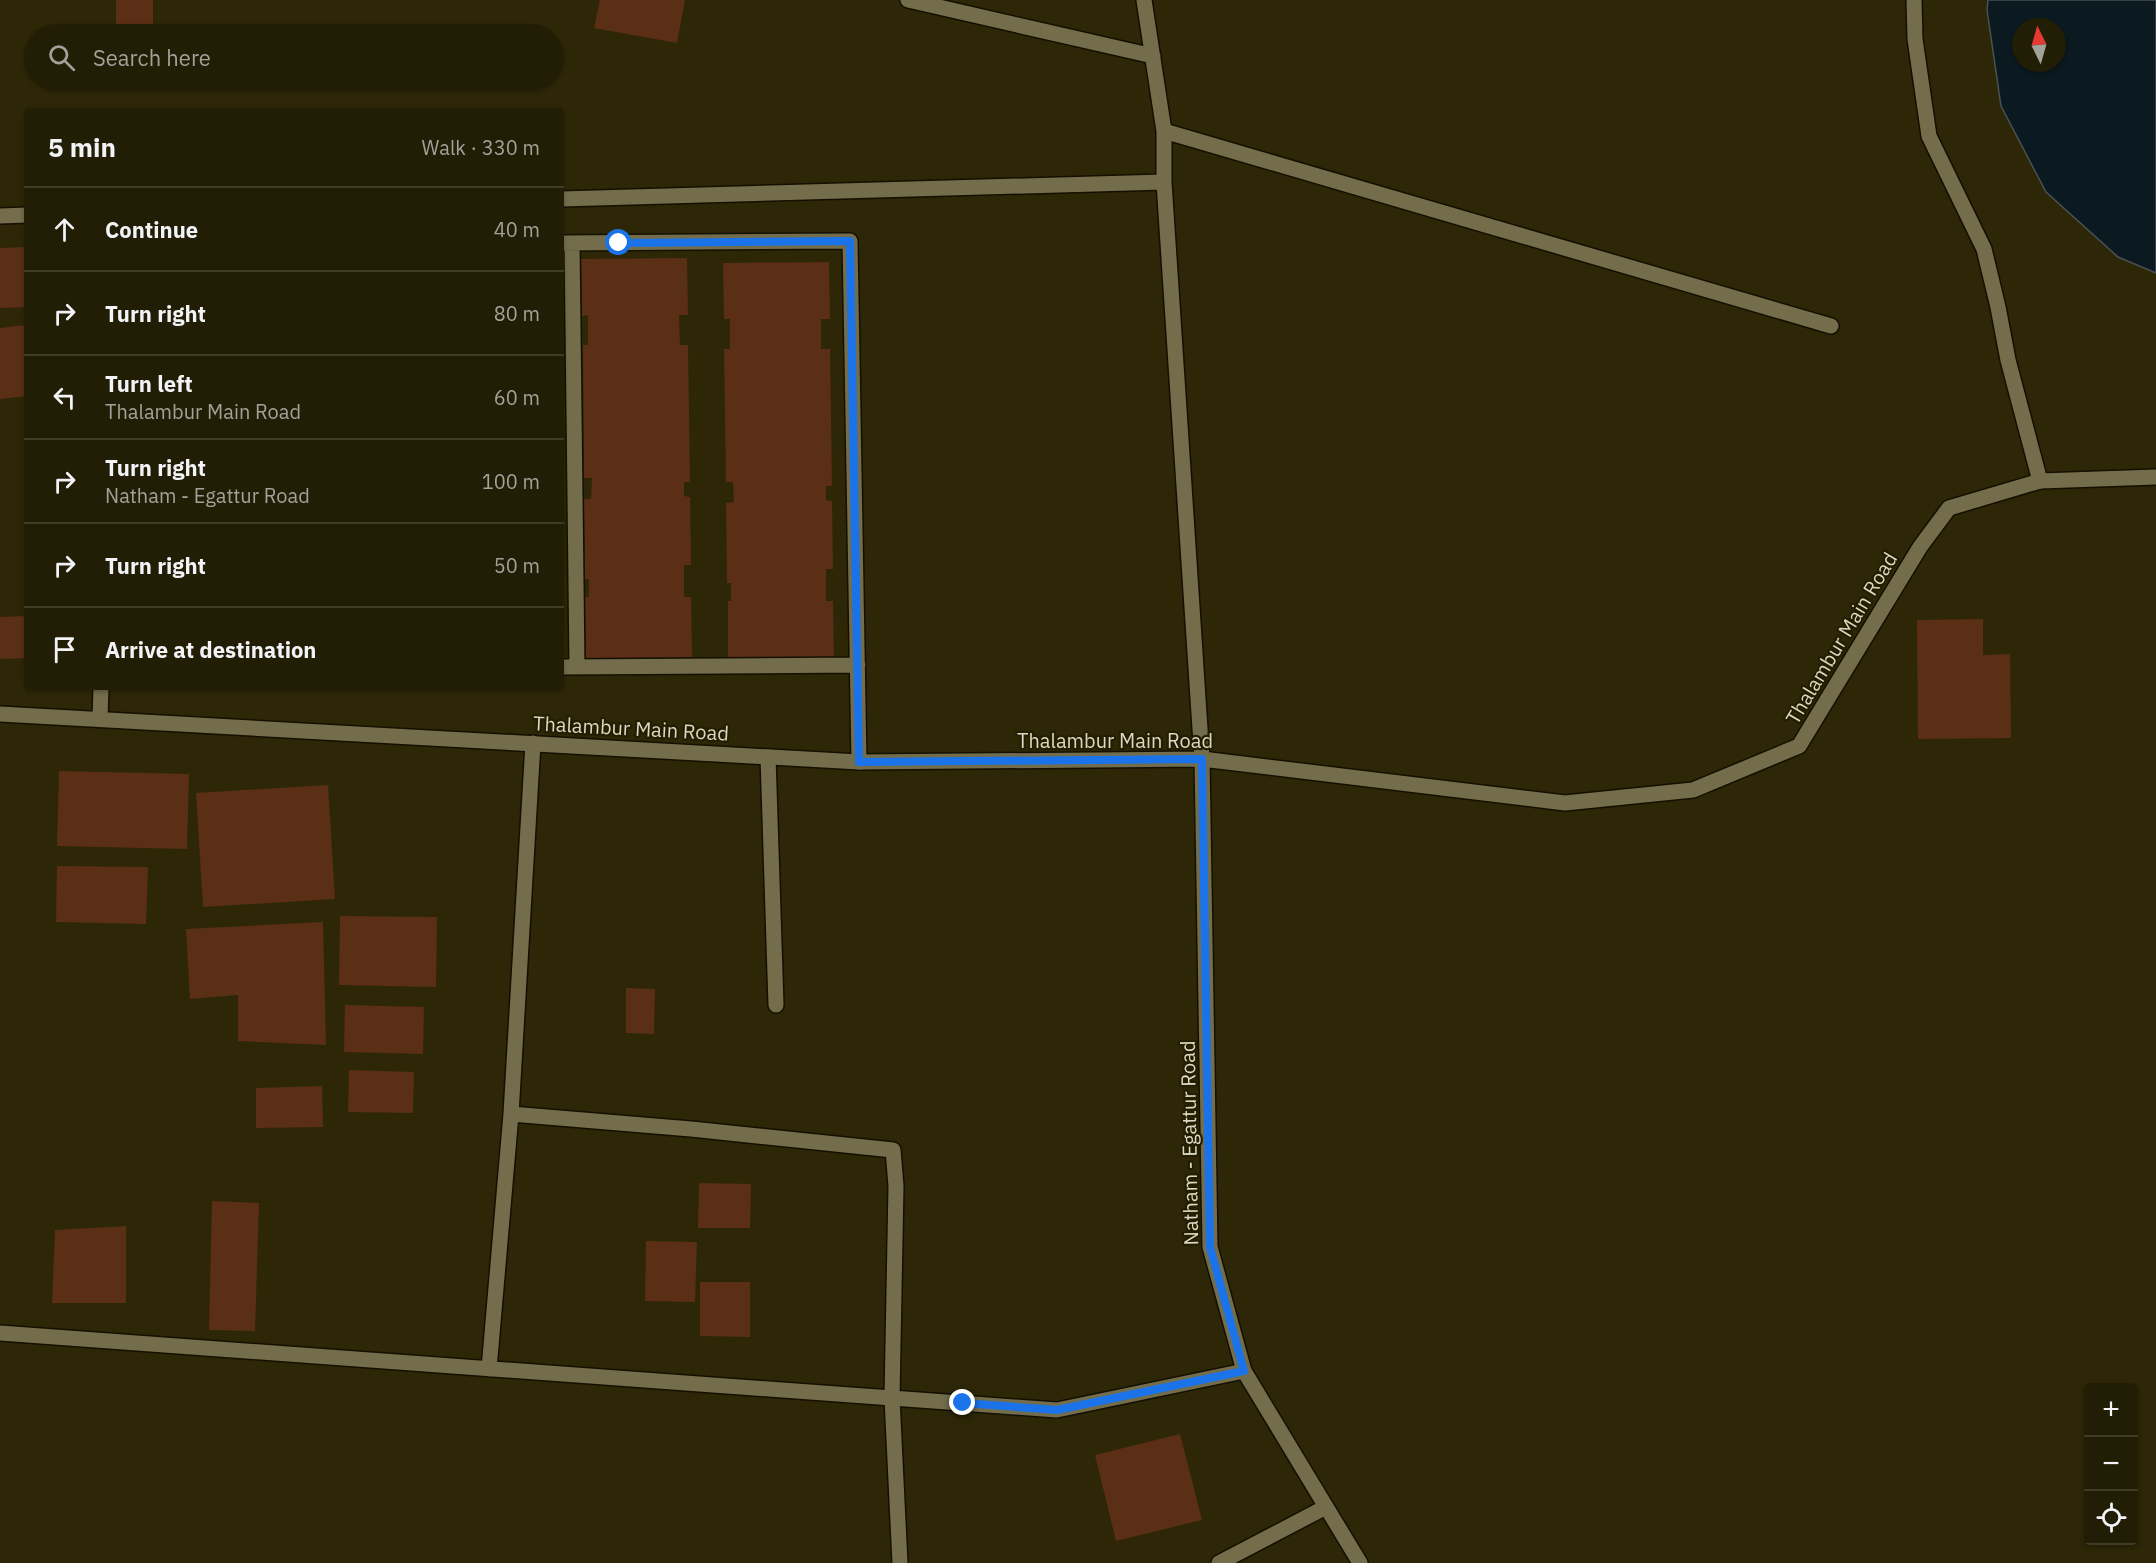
<!DOCTYPE html>
<meta charset="utf-8">
<style>
:root{--surface:#221d05;--page:#2e2a13;--text:#f1f3f6;--muted:#a2a29a;--line:#3f3b27}
body{margin:0;font-family:"IBM Plex Sans",sans-serif;background:var(--page);color:var(--text)}
.controls{position:absolute;right:18px;bottom:18px;display:grid;overflow:hidden;border-radius:6px;box-shadow:0 2px 4px #0004}
.controls button{width:54px;height:54px;display:grid;place-items:center;padding:0;border:0;border-bottom:2px solid var(--line);background:var(--surface);color:var(--text);font:30px sans-serif}
.compass{position:absolute;left:2012px;top:18px;width:54px;height:54px;border-radius:50%;background:var(--surface);box-shadow:0 2px 4px #0004;rotate:355deg}
.stop{position:absolute;width:18px;height:18px;margin:-14px;border:4px solid #1a73e8;border-radius:50%;background:#fff}
.stop.end{background:#1a73e8;border-color:#fff;box-shadow:0 2px 6px #0008}
.list{margin:0;padding:0;list-style:none}
h2{display:flex;justify-content:space-between;align-items:center;height:78px;margin:0;padding:0 24px;font-size:26px}
h2 small{font-size:20px;font-weight:400;color:var(--muted)}
.list li{display:grid;grid-template-columns:39px 1fr auto;gap:18px;align-items:center;box-sizing:border-box;height:84px;padding:0 24px;border-top:2px solid var(--line)}
.list b{display:block;font-size:22px;white-space:nowrap}
.list p{margin:0;font-size:20px;white-space:nowrap;color:var(--muted)}
.list em{font-size:20px;font-style:normal;color:var(--muted)}
.icon{flex:none;width:33px;height:33px;fill:none;stroke:currentColor;stroke-width:2;stroke-linecap:round;stroke-linejoin:round}
.map{position:relative;flex:none;width:2156px;height:1563px;overflow:hidden}
.search{position:absolute;background:var(--surface);box-shadow:0 2px 4px #0004;left:24px;top:24px;width:540px;height:66px;display:flex;align-items:center;gap:15px;box-sizing:border-box;padding:0 21px;border-radius:33px;color:var(--muted);font-size:22px}
.panel{position:absolute;background:var(--surface);box-shadow:0 2px 4px #0004;left:24px;top:108px;width:540px;height:582px;border-radius:6px}
.map>svg:first-child{display:block}
.water{fill:#0b1920;stroke:#495252;stroke-width:1.5;fill-rule:evenodd}
.building{fill:#5a2f15}
.lines{fill:none;stroke-linecap:round;stroke-linejoin:round}
.minor-casing{stroke:#141000;stroke-width:18}
.tertiary-casing{stroke:#141000;stroke-width:18}
.minor{stroke:#736d4c;stroke-width:15}
.tertiary{stroke:#736d4c;stroke-width:15}
.route{stroke:#1a73e8;stroke-width:8}
.labels{text-anchor:middle;dominant-baseline:central;stroke-width:4.5;stroke-linejoin:round;paint-order:stroke}
.street-label{font-size:20px;fill:#dad7c5;stroke:#231e00}
</style>
<div class="map">
<svg width="2156" height="1563" viewBox="0 0 2156 1563">
<rect width="100%" height="100%" fill="#2d2707"/>
<!-- water -->
<path class="water" d="M1988,0H2156V273L2118,257L2046,192L2001,106L1987,10ZM2021,27H2057V63H2021Z"/>
<!-- building -->
<path class="building" d="M116,0H153V34H116Z
M600,0H685L677,43L594,28Z
M27,247V307L0,308V248Z
M687,258L688,315H679L680,345H688L690,482H684V496L690,497L691,565H684V597H691L692,657L586,659L585,597H589V579H585L584,499H591L592,478H584L583,345H588V315L582,316L581,259Z
M829,262L830,319H821V349H830L832,486H826V500L832,501L833,569H826V601H833L834,661L728,662V601H731V583H727L726,503L734,502L733,482H726L724,349H730V319H724L723,263Z
M27,325V396L0,399V328Z
M27,616V658L0,659V617Z
M1983,619V655L2010,654L2011,738L1918,739L1917,620Z
M59,771L189,774L187,849L57,846Z
M328,785L335,899L203,907L196,793Z
M57,866L148,867L146,924L56,922Z
M340,916L437,917L436,987L339,985Z
M323,922L326,1045L238,1041V995L190,999L186,929Z
M626,988L655,989L654,1034L626,1033Z
M345,1005L424,1007L423,1054L344,1052Z
M349,1070L414,1072L413,1113L348,1112Z
M322,1086L323,1127L256,1128V1088Z
M699,1183L751,1184L750,1228H698Z
M212,1201L259,1203L255,1331L209,1330Z
M126,1226V1303H52L55,1230Z
M646,1241L697,1242L695,1302L645,1301Z
M700,1282H750V1337L700,1336Z
M1180,1434L1202,1520L1116,1541L1095,1455Z"/>
<g class="lines">
<!-- minor casing -->
<g class="minor-casing">
<path id="minor" d="M908,0L1153,56
M1144,0L1164,131V182L1202,759
M1914,0L1915,39L1929,136L1984,249L1998,307L2008,360L2040,481
M1164,131L1831,326
M561,199L1164,182
M0,216L27,215
M561,243L850,241L859,762
M572,243L577,667
M561,667L858,665
M100,719L101,687
M768,757L776,1005
M511,1114L691,1129L893,1150L896,1186L892,1398L900,1563
M0,1333L1057,1410L1244,1371
M489,1369L511,1114L533,743
M1219,1563L1326,1507"/>
</g>
<!-- tertiary casing -->
<g class="tertiary-casing">
<path id="tertiary" d="M0,714L859,762L1202,759L1565,803L1693,790L1799,746L1920,547L1949,508L2040,481L2156,477
M1202,759L1210,1247L1244,1371L1360,1563"/>
</g>
<!-- minor -->
<use href="#minor" class="minor"/>
<!-- tertiary -->
<use href="#tertiary" class="tertiary"/>
</g>
<g class="lines">
<!-- route -->
<path class="route" d="M619,243L850,241L859,762L1202,759L1210,1247L1244,1371L1057,1410L963,1403"/>
</g>
<g class="labels">
<!-- street labels -->
<g class="street-label">
<text transform="translate(1841 638) rotate(-59)">Thalambur Main Road</text>
<text transform="translate(631 728) rotate(3)">Thalambur Main Road</text>
<text x="1115" y="740">Thalambur Main Road</text>
<text transform="translate(1189 1143) rotate(-91)">Natham - Egattur Road</text>
</g>
</g>
</svg>
<div class="controls">
<button>+</button>
<button>−</button>
<button><svg class="icon" aria-label="locate" viewBox="0 0 24 24"><circle cx="12" cy="12" r="6"/><path d="M12 2v4M12 18v4M2 12h4M18 12h4"/></svg></button>
</div>
<svg class="compass" viewBox="-18 -18 36 36"><path d="M0-13l5 13h-10z" fill="#e53935"/><path d="M0 13l5-13h-10z" fill="#a2a29a"/></svg>
<div class="stop" style="left:619px;top:243px"></div>
<div class="stop end" style="left:963px;top:1403px"></div>
<div class="search"><svg class="icon" aria-label="search" viewBox="0 0 24 24"><circle cx="10" cy="10" r="6"/><path d="M15 15l6 6"/></svg>Search here</div>
<section class="panel">
<h2>5 min<small>Walk · 330 m</small></h2>
<ul class="list">
<li><svg class="icon" aria-label="ahead" viewBox="0 0 24 24"><path d="M12 20V5M6 11l6-6 6 6"/></svg><div><b>Continue</b></div><em>40 m</em></li>
<li><svg class="icon" aria-label="right" viewBox="0 0 24 24"><path d="M7 20v-9h11M14 6l5 5-5 5"/></svg><div><b>Turn right</b></div><em>80 m</em></li>
<li><svg class="icon" aria-label="left" viewBox="0 0 24 24"><path d="M17 20v-9H6M10 6l-5 5 5 5"/></svg><div><b>Turn left</b><p>Thalambur Main Road</p></div><em>60 m</em></li>
<li><svg class="icon" aria-label="right" viewBox="0 0 24 24"><path d="M7 20v-9h11M14 6l5 5-5 5"/></svg><div><b>Turn right</b><p>Natham - Egattur Road</p></div><em>100 m</em></li>
<li><svg class="icon" aria-label="right" viewBox="0 0 24 24"><path d="M7 20v-9h11M14 6l5 5-5 5"/></svg><div><b>Turn right</b></div><em>50 m</em></li>
<li><svg class="icon" aria-label="arrive" viewBox="0 0 24 24"><path d="M6 21V4h12l-3 4 3 4H6"/></svg><div><b>Arrive at destination</b></div></li>
</ul>
</section>
</div>
